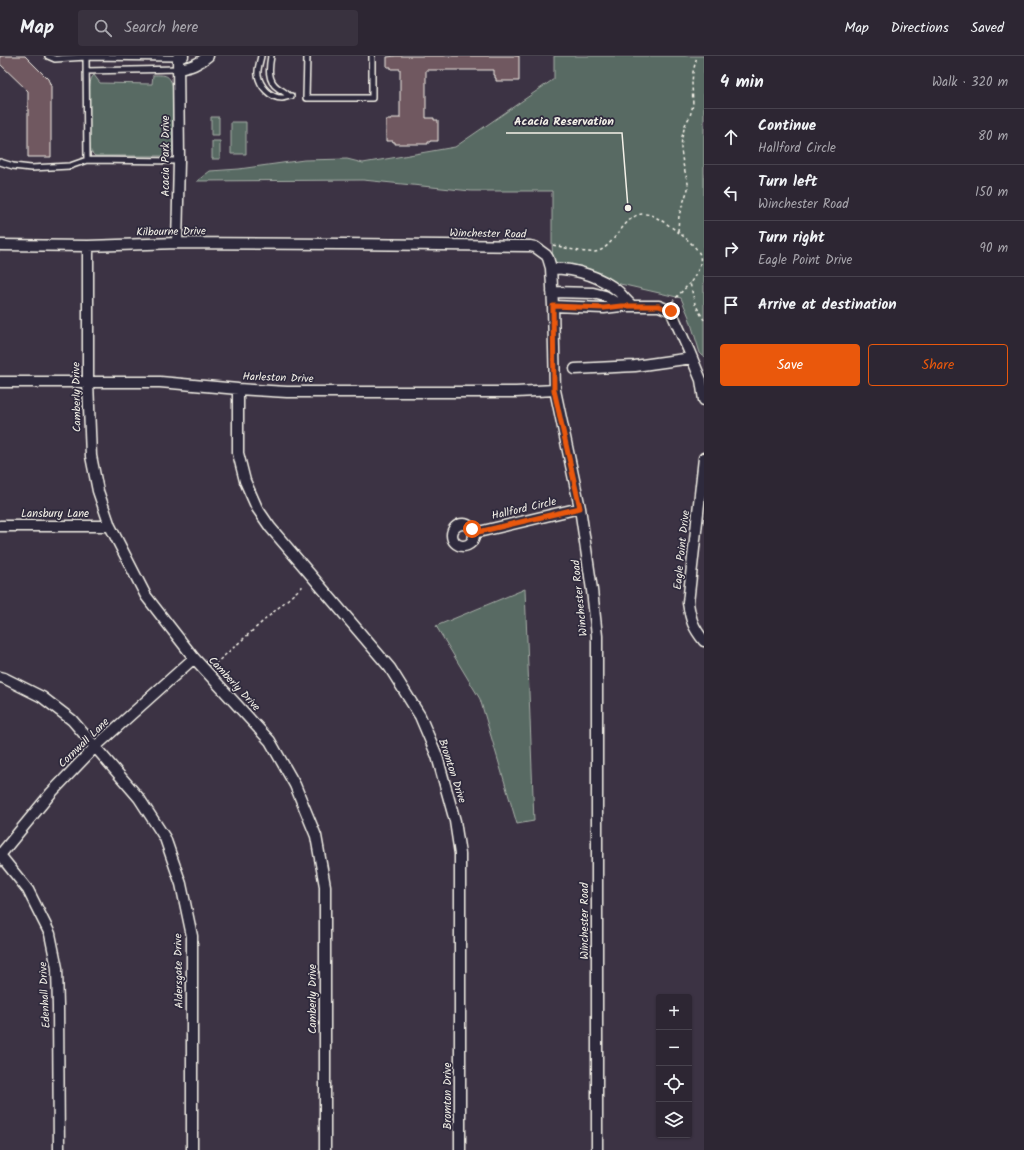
<!DOCTYPE html>
<meta charset="utf-8">
<style>
:root{--surface:#2d2633;--page:#39323f;--text:#f1f3f6;--muted:#a7a5ac;--line:#48434e;--accent:#ea580c}
body{margin:0;font-family:Kalam,sans-serif;background:var(--page);color:var(--text)}
.controls{position:absolute;right:12px;bottom:12px;display:grid;overflow:hidden;border-radius:4px;box-shadow:0 1px 3px #0004}
.controls button{width:36px;height:36px;display:grid;place-items:center;padding:0;border:0;border-bottom:1px solid var(--line);background:var(--surface);color:var(--text);font:20px sans-serif}
.stop{position:absolute;width:12px;height:12px;margin:-9px;border:3px solid #ea580c;border-radius:50%;background:#fff}
.stop.end{background:#ea580c;border-color:#fff;box-shadow:0 1px 4px #0008}
.list{margin:0;padding:0;list-style:none}
h2{display:flex;justify-content:space-between;align-items:center;height:52px;margin:0;padding:0 16px;font-size:17px}
h2 small{font-size:13px;font-weight:400;color:var(--muted)}
.list li{display:grid;grid-template-columns:26px 1fr auto;gap:12px;align-items:center;box-sizing:border-box;height:56px;padding:0 16px;border-top:1px solid var(--line)}
.list b{display:block;font-size:15px;white-space:nowrap}
.list p{margin:0;font-size:13px;white-space:nowrap;color:var(--muted)}
.list em{font-size:13px;font-style:normal;color:var(--muted)}
.actions{display:flex;gap:8px;padding:12px 16px}
.actions a{flex:1;padding:9px 0;border:1px solid var(--accent);border-radius:4px;text-align:center;font-size:14px;color:var(--accent)}
.actions .main{background:var(--accent);color:#fff}
.icon{flex:none;width:22px;height:22px;fill:none;stroke:currentColor;stroke-width:2;stroke-linecap:round;stroke-linejoin:round}
.map{position:relative;flex:none;width:704px;height:1094px;overflow:hidden}
header{display:flex;align-items:center;gap:24px;box-sizing:border-box;height:56px;padding:0 20px;background:var(--surface);border-bottom:1px solid var(--line)}
header strong{font-size:19px}
nav{display:flex;gap:22px;margin-inline-start:auto;font-size:14px}
.search{width:280px;height:36px;background:var(--page);display:flex;align-items:center;gap:10px;box-sizing:border-box;padding:0 14px;border-radius:4px;color:var(--muted);font-size:15px}
main{display:flex}
aside{flex:1;background:var(--surface)}
.map>svg:first-child{display:block}
.green{fill:#586b64;stroke:#a6aea6}
.building{fill:#705960;stroke:#f4f1e8}
.lines{fill:none;stroke-linecap:round;stroke-linejoin:round}
.service-casing{stroke:#f4f1e8;stroke-width:8}
.minor-casing{stroke:#f4f1e8;stroke-width:13}
.path{stroke:#f4f1e8;stroke-width:1.5;stroke-dasharray:3 3;stroke-linecap:butt}
.service{stroke:#2f2a3d;stroke-width:5}
.minor{stroke:#2f2a3d;stroke-width:10}
.route{stroke:#ea580c;stroke-width:5}
.labels{text-anchor:middle;dominant-baseline:central;stroke-width:3.5;stroke-linejoin:round;paint-order:stroke}
.street-label{font-size:11px;fill:#f4f1e8;stroke:#2f2a3d}
.leader{fill:none;stroke:#f4f1e8;stroke-width:1.5}
.callout-dot{fill:#f4f1e8;stroke:#2f2a3d;stroke-width:1.5}
.callout-label{font-size:12px;text-anchor:middle;font-weight:bold;fill:#f4f1e8;stroke:#2f2a3d;stroke-width:3.5;stroke-linejoin:round;paint-order:stroke}
</style>
<header>
<strong>Map</strong>
<div class="search"><svg class="icon" aria-label="search" viewBox="0 0 24 24"><circle cx="10" cy="10" r="6"/><path d="M15 15l6 6"/></svg>Search here</div>
<nav><a>Map</a><a>Directions</a><a>Saved</a></nav>
</header>
<main>
<div class="map">
<svg width="704" height="1094" viewBox="0 0 704 1094">
<rect width="100%" height="100%" fill="#3c3344"/>
<filter id="ink" filterUnits="userSpaceOnUse"><feTurbulence type="fractalNoise" baseFrequency=".025" numOctaves="2"/><feDisplacementMap in="SourceGraphic" scale="8" xChannelSelector="R" yChannelSelector="G"/><feConvolveMatrix kernelMatrix="1 2 1 2 8 2 1 2 1" color-interpolation-filters="sRGB"/></filter>
<g filter="url(#ink)">
<!-- green -->
<path class="green" d="M554,0H704V301L700,297L689,261L681,242L564,215L553,208L552,187V135H471L363,124L197,125L210,115L239,113L304,104L347,103L363,107L455,91L554,23Z
M94,19L100,27L152,28L153,19C166,19 169,18 173,31V95L169,100H95C90,96 90,93 90,87L88,86V34C91,30 89,23 94,19Z
M211,61H219V79H211Z
M231,66H246V98H231Z
M212,85H220V103H212Z
M525,533L534,765L517,768L480,643L436,570Z"/>
<!-- building -->
<path class="building" d="M0,0H25L48,23L51,30V101H28V35L0,8Z
M396,0H519V25H496V22H495V19H494V14H426V62H434V64H438V85H430V86H428V88H395V86H393V85H386V64H391V62H400V13H391V11H387V1Z"/>
<g class="lines">
<!-- service casing -->
<g class="service-casing">
<path id="service" d="M48,0L55,3L86,1L178,2
M261,0C260,6 257,13 258,19C260,30 270,42 282,42C285,42 288,40 291,40
M271,0C269,11 267,25 278,32C282,35 285,36 289,40
M307,0L306,42H372V0
M86,15L178,13
M87,104L179,105
M0,106L13,110L31,112L70,110L87,104L86,0"/>
</g>
<!-- minor casing -->
<g class="minor-casing">
<path id="minor" d="M178,13C191,11 199,8 208,0
M177,187L179,105L178,2L183,0
M0,189L88,190L177,187L342,188L530,190L535,191L546,199L548,202L551,212L553,250L555,334L580,452L592,534L597,580V1094
M88,190V326L91,400L98,435L110,470L146,540L194,602L270,685L295,729L316,780L325,830V1094
M551,212C575,213 601,220 619,236C623,241 628,246 632,250
M552,236L593,237L605,240L621,250
M553,250L604,252L621,250H659L671,255L689,295L701,324L704,344
M575,313L635,310L692,302
M0,326H160L238,333L287,336H516L555,334
M238,333V397L245,425L257,452L270,471L390,612L420,660L437,700L455,765L460,798V1094
M704,402L688,547C691,565 693,571 704,585
M452 479a11 11 0 1 1 22 0a11 11 0 1 1-22 0Z
M0,470H110
M474,477L580,452
M0,621L4,622L42,641L72,664L139,742L165,782L181,828L192,880V1094
M0,799L28,834L50,878L57,912L58,951L59,1094
M0,799L51,737L95,691L194,602"/>
</g>
<!-- path -->
<path class="path" d="M678,175L679,159L688,133V127L683,108L681,93L682,81L685,69L690,60L693,49L692,27L693,16L697,0
M553,189C567,192 581,197 595,196C613,194 624,159 642,158C644,158 648,158 651,159C663,164 696,187 700,199C702,210 696,219 690,227L695,248L704,264
M672,246L690,227
M215,608L304,529"/>
<!-- service -->
<use href="#service" class="service"/>
<!-- minor -->
<use href="#minor" class="minor"/>
</g>
</g>
<g class="lines" filter="url(#ink)">
<!-- route -->
<path class="route" d="M472,473L474,477L580,452L554,334L553,250L604,252L621,250H659L671,255"/>
</g>
<g class="labels">
<!-- street labels -->
<g class="street-label">
<text transform="translate(166 100) rotate(-90)">Acacia Park Drive</text>
<text transform="translate(171 176) rotate(-1)">Kilbourne Drive</text>
<text transform="translate(488 178) rotate(1)">Winchester Road</text>
<text transform="translate(278 322) rotate(2)">Harleston Drive</text>
<text transform="translate(77 341) rotate(-91)">Camberly Drive</text>
<text transform="translate(524 453) rotate(-13)">Hallford Circle</text>
<text x="55" y="458">Lansbury Lane</text>
<text transform="translate(682 494) rotate(-84)">Eagle Point Drive</text>
<text transform="translate(580 542) rotate(-96)">Winchester Road</text>
<text transform="translate(234 628) rotate(47)">Camberly Drive</text>
<text transform="translate(84 687) rotate(-44)">Cornwall Lane</text>
<text transform="translate(452 715) rotate(72)">Bromton Drive</text>
<text transform="translate(585 865) rotate(-90)">Winchester Road</text>
<text transform="translate(179 915) rotate(-91)">Aldersgate Drive</text>
<text transform="translate(45 939) rotate(-93)">Edenhall Drive</text>
<text transform="translate(313 943) rotate(-90)">Camberly Drive</text>
<text transform="translate(448 1040) rotate(-90)">Bromton Drive</text>
</g>
</g>
<!-- callouts -->
<path class="leader" d="M628 152L622 77H506"/>
<circle class="callout-dot" cx="628" cy="152" r="4"/>
<g class="callout-label">
<text x="564" y="69">Acacia Reservation</text>
</g>
</svg>
<div class="controls">
<button>+</button>
<button>−</button>
<button><svg class="icon" aria-label="locate" viewBox="0 0 24 24"><circle cx="12" cy="12" r="6"/><path d="M12 2v4M12 18v4M2 12h4M18 12h4"/></svg></button>
<button><svg class="icon" aria-label="layers" viewBox="0 0 24 24"><path d="M12 4l9 5-9 5-9-5zM3 14l9 5 9-5"/></svg></button>
</div>
<div class="stop" style="left:472px;top:473px"></div>
<div class="stop end" style="left:671px;top:255px"></div>
</div>
<aside>
<h2>4 min<small>Walk · 320 m</small></h2>
<ul class="list">
<li><svg class="icon" aria-label="ahead" viewBox="0 0 24 24"><path d="M12 20V5M6 11l6-6 6 6"/></svg><div><b>Continue</b><p>Hallford Circle</p></div><em>80 m</em></li>
<li><svg class="icon" aria-label="left" viewBox="0 0 24 24"><path d="M17 20v-9H6M10 6l-5 5 5 5"/></svg><div><b>Turn left</b><p>Winchester Road</p></div><em>150 m</em></li>
<li><svg class="icon" aria-label="right" viewBox="0 0 24 24"><path d="M7 20v-9h11M14 6l5 5-5 5"/></svg><div><b>Turn right</b><p>Eagle Point Drive</p></div><em>90 m</em></li>
<li><svg class="icon" aria-label="arrive" viewBox="0 0 24 24"><path d="M6 21V4h12l-3 4 3 4H6"/></svg><div><b>Arrive at destination</b></div></li>
</ul>
<div class="actions"><a class="main">Save</a><a>Share</a></div>
</aside>
</main>
